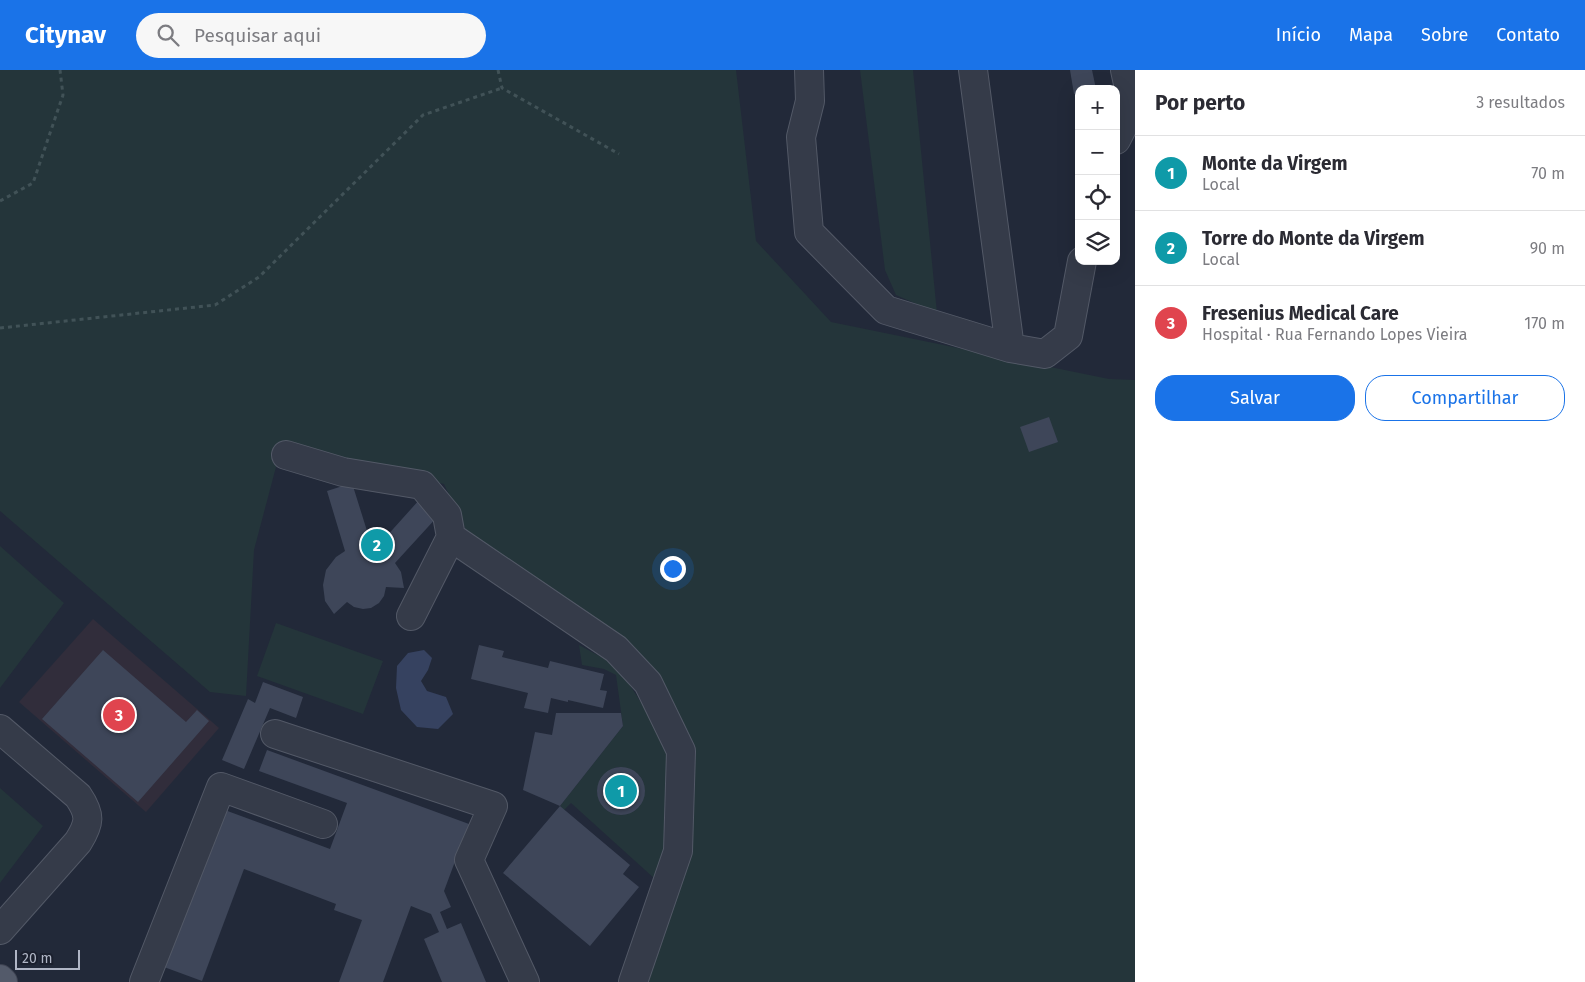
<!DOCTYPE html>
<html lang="pt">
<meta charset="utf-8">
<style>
:root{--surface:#fff;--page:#f7f7f7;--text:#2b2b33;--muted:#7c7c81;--line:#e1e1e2;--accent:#1a73e8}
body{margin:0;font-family:"Fira Sans",sans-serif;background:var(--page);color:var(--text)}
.controls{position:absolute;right:15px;top:15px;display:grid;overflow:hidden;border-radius:10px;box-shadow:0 5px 20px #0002}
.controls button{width:45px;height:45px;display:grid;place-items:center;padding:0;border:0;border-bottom:1px solid var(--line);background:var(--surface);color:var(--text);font:25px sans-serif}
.scale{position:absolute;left:15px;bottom:12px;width:65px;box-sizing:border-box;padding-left:5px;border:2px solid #b0b6c6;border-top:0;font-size:14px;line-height:18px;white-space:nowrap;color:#b0b6c6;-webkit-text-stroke:4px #1b202e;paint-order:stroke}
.you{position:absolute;left:672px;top:498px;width:18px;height:18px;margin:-12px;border:4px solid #fff;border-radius:50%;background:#1a73e8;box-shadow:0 0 0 8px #1a73e833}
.badge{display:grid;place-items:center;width:32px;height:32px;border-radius:50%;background:var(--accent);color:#fff;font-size:16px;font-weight:700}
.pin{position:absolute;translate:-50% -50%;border:2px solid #fff;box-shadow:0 1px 5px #0006}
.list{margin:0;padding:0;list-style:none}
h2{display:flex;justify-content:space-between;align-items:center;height:65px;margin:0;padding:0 20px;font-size:21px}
h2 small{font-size:16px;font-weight:400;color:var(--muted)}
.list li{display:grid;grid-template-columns:32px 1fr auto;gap:15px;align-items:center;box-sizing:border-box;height:75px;padding:0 20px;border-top:1px solid var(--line)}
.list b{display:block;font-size:19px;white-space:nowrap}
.list p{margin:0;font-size:16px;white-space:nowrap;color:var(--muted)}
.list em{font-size:16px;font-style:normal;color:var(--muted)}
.actions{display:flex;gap:10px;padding:15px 20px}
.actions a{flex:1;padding:11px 0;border:1px solid var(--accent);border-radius:20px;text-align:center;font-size:18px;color:var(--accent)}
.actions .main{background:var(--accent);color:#fff}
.icon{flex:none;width:28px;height:28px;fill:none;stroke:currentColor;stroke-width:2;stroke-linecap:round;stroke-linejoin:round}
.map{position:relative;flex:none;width:1135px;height:912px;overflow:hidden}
header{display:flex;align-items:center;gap:30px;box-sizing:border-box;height:70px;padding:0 25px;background:var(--accent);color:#fff}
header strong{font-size:24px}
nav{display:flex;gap:28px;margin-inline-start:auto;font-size:18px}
.search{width:350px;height:45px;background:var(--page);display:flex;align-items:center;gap:12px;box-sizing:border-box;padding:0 18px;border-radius:28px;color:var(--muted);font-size:19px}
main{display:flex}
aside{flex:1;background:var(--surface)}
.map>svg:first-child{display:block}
.medical{fill:#312d3b}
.green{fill:#24353a;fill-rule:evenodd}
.water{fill:#364260}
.building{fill:#3e4659}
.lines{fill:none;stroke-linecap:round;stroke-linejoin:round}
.minor-casing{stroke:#535967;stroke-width:30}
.major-casing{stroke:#3f4453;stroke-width:30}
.path{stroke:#415257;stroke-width:3;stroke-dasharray:4 4;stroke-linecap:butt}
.minor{stroke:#353b49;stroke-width:28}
.major{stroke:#535a6a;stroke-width:28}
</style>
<header>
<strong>Citynav</strong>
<div class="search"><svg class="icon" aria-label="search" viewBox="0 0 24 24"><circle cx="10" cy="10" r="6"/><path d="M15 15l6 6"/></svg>Pesquisar aqui</div>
<nav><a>Início</a><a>Mapa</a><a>Sobre</a><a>Contato</a></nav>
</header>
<main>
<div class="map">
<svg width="1135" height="912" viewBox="0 0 1135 912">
<rect width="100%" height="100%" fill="#222939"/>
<!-- medical -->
<path class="medical" d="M93,549L219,658L146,742L19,632Z"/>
<!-- green -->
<path class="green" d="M0,0H736L756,171L831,252L1109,309L1135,310V912H640L690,685L649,607L474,477L444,414L285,375L276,397L254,480L246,626L210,622L0,441Z
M860,0H913L937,243L896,225L885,200Z
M0,476L64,533L0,618Z
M276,553L383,591L363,644L257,606Z
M579,575L614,594L622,603L653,651L669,682L674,765L655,809L571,733L564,740L560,736L623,656L616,605L604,599L582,595ZM617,697C674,701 628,772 601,733C591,718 602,703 617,697Z
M0,718L43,756L0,813Z"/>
<!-- water -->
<path class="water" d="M424,580L432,588L428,600L421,611L427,621L446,627L453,644L438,659L417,657L401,640L396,618L397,596L408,583Z"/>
<!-- building -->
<path class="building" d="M1070,0H1092L1096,19H1079V23L1074,24Z
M1049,347L1058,372L1029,382L1020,357Z
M352,413L368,464H377L385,468L420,429L438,446L395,493L401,502L404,518L386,517L384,526L379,533L371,538L363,539L354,537L347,532L334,544L325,531L323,515L326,500L336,487L345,481L327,421Z
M479,575L504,581L502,587L548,598L550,591L604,604L600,620L607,621L603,638L568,630V632L551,628L548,643L524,638L528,623L471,609Z
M103,580L186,652L197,640L209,651L138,732L42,649Z
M263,612L303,627L296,648L270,638L244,699L222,690L248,629L255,633Z
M556,643H621L623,656L560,736L523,720L535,662L552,665Z
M267,680L469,754L444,821L451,837L440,842L447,859L461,853L486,912H442L424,869L439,862L431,844L411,836L383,912H339L362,850L334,840L336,834L244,799L202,911L164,897L222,739L330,779L347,733L259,701Z
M597 721a24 24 0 1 1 48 0a24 24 0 1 1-48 0Z
M560,736L630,795L623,804L639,817L590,876L503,803Z"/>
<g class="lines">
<!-- minor casing -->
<g class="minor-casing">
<path id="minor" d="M809,0L810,31L801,67L809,162L886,240L1010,278L1045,284L1068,266L1082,191
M973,0L1010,278
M1116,70L1133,37L1125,0
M286,385L343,402L422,415L447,445L451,467
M411,546L451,467L616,579L648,613L681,681L678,781L633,912
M0,659L78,726C91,745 90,753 78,772L0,860
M275,664L493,736L469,790L525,912
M144,912L221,717L323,754"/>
</g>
<!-- major casing -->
<g class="major-casing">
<path id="major" d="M0,909L3,912"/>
</g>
<!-- path -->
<path class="path" d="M498,0L502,18L619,84
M0,131L33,113L63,25L60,0
M0,258L215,235L259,207L423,45L502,18"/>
<!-- minor -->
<use href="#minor" class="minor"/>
<!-- major -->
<use href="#major" class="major"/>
</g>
</svg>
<div class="controls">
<button>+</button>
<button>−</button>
<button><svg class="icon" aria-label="locate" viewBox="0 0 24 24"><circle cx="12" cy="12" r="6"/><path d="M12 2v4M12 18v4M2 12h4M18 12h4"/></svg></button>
<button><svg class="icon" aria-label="layers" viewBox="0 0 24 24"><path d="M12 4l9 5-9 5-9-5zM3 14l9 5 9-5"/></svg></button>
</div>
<div class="scale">20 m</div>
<div class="you"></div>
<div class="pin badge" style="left:621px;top:721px;background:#0f9aa8">1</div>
<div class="pin badge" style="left:377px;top:475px;background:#0f9aa8">2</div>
<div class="pin badge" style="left:119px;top:645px;background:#e0444e">3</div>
</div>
<aside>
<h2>Por perto<small>3 resultados</small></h2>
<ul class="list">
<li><span class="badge" style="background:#0f9aa8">1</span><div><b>Monte da Virgem</b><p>Local</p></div><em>70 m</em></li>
<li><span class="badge" style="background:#0f9aa8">2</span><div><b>Torre do Monte da Virgem</b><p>Local</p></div><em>90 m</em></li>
<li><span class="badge" style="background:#e0444e">3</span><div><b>Fresenius Medical Care</b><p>Hospital · Rua Fernando Lopes Vieira</p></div><em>170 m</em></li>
</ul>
<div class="actions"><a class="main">Salvar</a><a>Compartilhar</a></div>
</aside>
</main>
